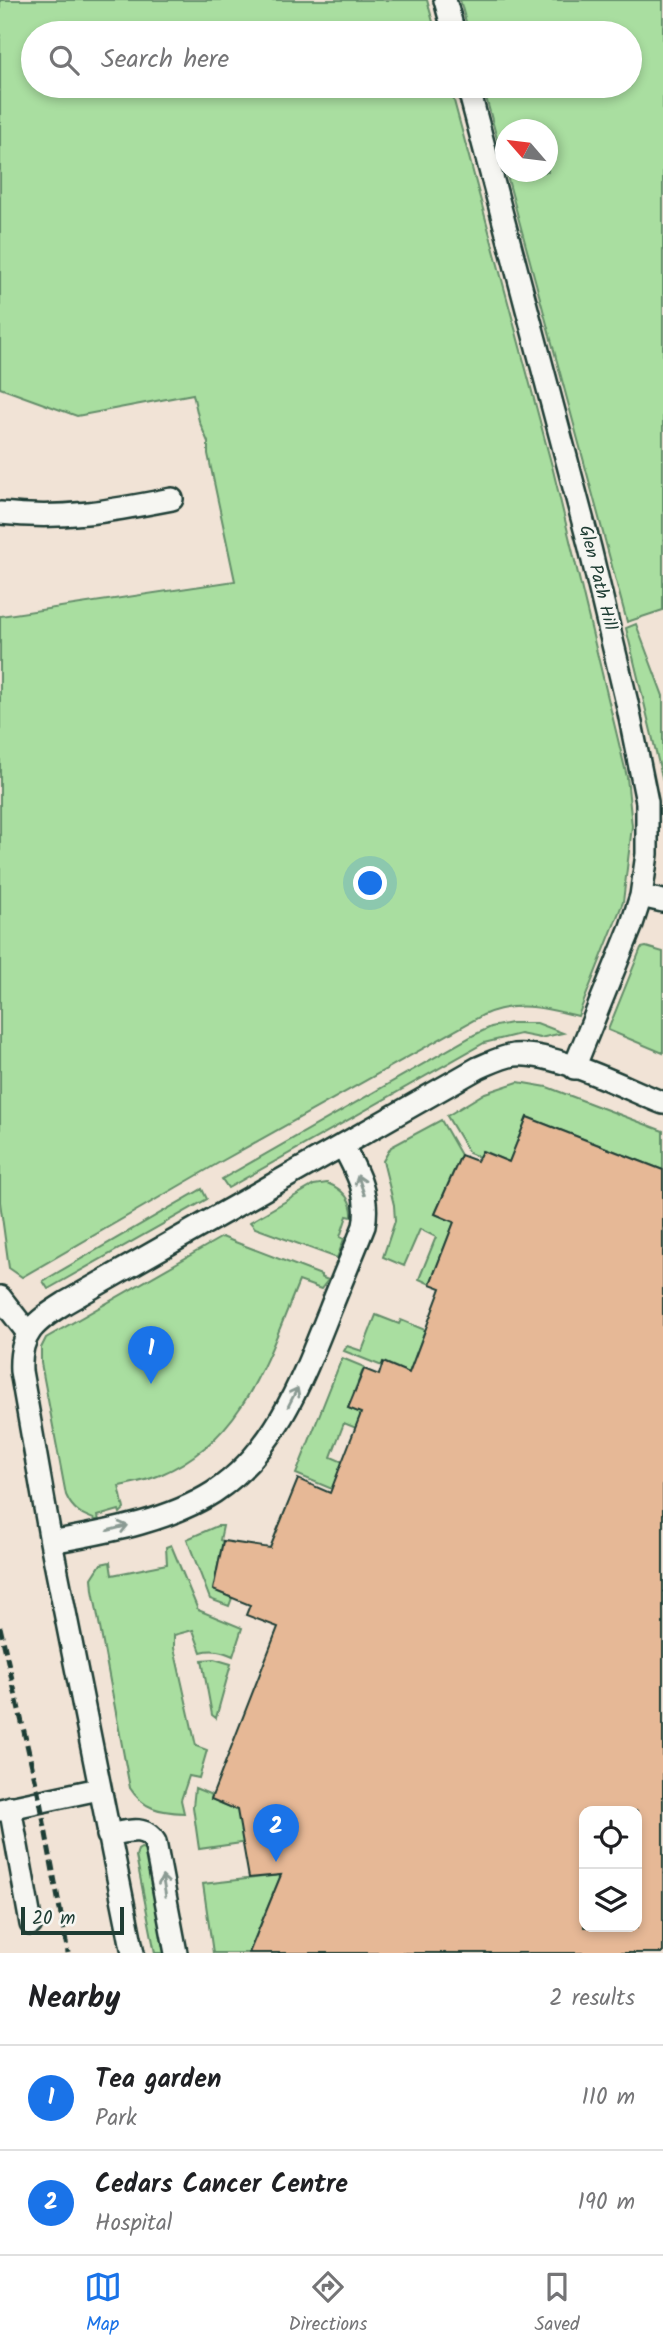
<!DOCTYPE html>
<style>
:root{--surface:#fff;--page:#f2f2f2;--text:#202124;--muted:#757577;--line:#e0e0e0;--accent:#1a73e8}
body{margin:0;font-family:Kalam,sans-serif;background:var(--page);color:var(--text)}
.controls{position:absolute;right:21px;bottom:21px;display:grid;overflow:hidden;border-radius:14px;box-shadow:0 4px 10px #0003}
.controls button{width:63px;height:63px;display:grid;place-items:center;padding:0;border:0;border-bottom:2px solid var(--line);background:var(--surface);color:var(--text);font:35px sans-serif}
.compass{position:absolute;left:495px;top:119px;width:63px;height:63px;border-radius:50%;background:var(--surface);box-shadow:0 4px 10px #0003;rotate:298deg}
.scale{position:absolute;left:21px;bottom:18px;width:103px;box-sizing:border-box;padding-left:7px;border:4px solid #1f3d34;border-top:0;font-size:19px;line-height:24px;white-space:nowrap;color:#1f3d34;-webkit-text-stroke:5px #f6f6f2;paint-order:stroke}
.you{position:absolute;left:371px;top:884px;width:24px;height:24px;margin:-18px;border:5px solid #fff;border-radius:50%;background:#1a73e8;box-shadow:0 0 0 10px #1a73e833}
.badge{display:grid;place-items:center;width:46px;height:46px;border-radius:50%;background:var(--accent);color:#fff;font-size:23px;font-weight:700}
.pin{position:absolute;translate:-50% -58px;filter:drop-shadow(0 2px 4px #0008)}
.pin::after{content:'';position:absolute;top:37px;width:24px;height:21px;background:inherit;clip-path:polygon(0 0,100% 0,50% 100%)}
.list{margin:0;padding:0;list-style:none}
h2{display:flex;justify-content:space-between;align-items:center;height:91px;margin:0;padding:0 28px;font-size:30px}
h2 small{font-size:23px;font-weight:400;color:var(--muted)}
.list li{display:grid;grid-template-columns:46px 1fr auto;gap:21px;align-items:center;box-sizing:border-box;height:105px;padding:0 28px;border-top:2px solid var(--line)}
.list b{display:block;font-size:26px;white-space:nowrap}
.list p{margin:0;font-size:23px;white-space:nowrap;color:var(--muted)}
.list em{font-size:23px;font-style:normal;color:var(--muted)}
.icon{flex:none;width:38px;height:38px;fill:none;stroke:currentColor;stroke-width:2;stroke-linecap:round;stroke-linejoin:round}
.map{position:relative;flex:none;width:663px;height:1953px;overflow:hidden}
.search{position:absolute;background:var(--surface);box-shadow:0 4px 10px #0003;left:21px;right:21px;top:21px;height:77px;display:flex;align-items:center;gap:18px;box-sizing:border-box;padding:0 24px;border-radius:38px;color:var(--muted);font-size:26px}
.sheet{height:301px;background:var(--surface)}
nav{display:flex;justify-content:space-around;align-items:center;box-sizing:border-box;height:98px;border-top:2px solid var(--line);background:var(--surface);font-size:19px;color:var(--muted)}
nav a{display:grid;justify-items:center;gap:4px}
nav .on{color:var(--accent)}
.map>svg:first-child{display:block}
.green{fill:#a9dea0;stroke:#648e6a;stroke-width:2}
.building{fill:#e6b896;stroke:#1f3d34;stroke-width:2;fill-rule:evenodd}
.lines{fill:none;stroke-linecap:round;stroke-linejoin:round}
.service-casing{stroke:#1f3d34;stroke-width:26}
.service{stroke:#f6f6f2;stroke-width:21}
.rail{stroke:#1f3d34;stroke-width:5;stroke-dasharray:10 5;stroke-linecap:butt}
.oneway{stroke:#8a9a93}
.labels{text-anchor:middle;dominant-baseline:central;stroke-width:5;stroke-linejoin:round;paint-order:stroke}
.street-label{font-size:18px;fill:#1f3d34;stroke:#f6f6f2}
</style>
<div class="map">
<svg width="663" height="1953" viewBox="0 0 663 1953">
<rect width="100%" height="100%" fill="#f1e3d6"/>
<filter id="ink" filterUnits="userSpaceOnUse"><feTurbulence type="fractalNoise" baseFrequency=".0143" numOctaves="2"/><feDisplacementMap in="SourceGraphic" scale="14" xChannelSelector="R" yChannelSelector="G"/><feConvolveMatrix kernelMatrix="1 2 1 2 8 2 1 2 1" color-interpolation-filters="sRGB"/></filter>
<g filter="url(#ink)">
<!-- green -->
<path class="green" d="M0,0H427L436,33H33V86H450L553,470L627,777L632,826L623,902L578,1016C545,1008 515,1000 483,1015L222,1161L22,1277L9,1268L0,1202V616L235,581L208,454V442L199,421L193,394L77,416L0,388Z
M460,0H663V610L627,622L506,172H548V130H505V169L483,86H630V33H469Z
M636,624L663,696V781L626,628Z
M646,947L663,952V1053L608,1030L641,948Z
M511,1023H537L563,1033L540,1038L520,1034L484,1043L228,1188L222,1179L474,1035L491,1027Z
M518,1082L547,1087L663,1131V1170L527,1117L509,1162L483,1151L479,1157L469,1153L447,1116L485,1093Z
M441,1120L461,1155L435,1214L454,1222L430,1284L419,1279L436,1237L420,1229L404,1266L383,1257L395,1221L394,1205L383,1161L391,1147Z
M327,1183C342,1189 353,1199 352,1217L347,1216L340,1237L344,1239L337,1258L255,1228L250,1222L314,1185Z
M202,1189L207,1199L48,1289L43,1281Z
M222,1237L321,1275V1277L328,1280L321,1289L299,1281C267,1358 244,1440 160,1475C147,1481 132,1483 119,1486L124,1509L120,1513L119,1510L98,1516L99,1521C82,1515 73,1511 66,1495L41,1363V1348L46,1338Z
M376,1315L399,1324L401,1320L425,1330L409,1373L384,1362L382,1366L344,1351L347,1346L362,1351Z
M342,1358L364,1367L348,1408L362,1413L356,1428L344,1423L331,1457L343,1462L332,1489L296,1474Z
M217,1526H223L220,1540L223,1541L213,1590L232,1598L229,1606L210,1599L187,1539Z
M171,1545L198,1610L242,1628L233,1656C222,1651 213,1649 201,1652L193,1630L174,1635V1648L196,1746L207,1750L199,1778L189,1776L181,1800L184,1813C160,1812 143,1809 130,1788L93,1590L92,1578L101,1564L110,1562L112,1575L167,1564L166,1547Z
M214,1659L231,1664L216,1718L212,1715L202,1660Z
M195,1788L212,1795L211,1799L298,1835L199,1849L193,1807Z
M141,1848L146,1849L167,1953H155L136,1856L138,1850Z
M281,1875L249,1953H213L203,1884Z"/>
<!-- building -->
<path class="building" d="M527,1117L663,1170V1953H249L281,1875L249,1878L237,1810L211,1799L278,1627L246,1615L250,1605L213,1590L223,1541L270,1548L298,1479L330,1493L361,1413L348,1408L364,1369L379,1375L383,1362L409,1373L441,1288L430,1284L454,1222L435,1214L461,1155L477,1161L482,1151L509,1162ZM584,1811H637V1927H584Z"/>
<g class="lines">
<!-- service casing -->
<g class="service-casing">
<path id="service" d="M445,0L454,33
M468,86L590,548L627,703L647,802V854L641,896L631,927L574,1068
M0,513C64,520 110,511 172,499
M641,896L663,901
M0,1297L28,1333
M51,1542C105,1532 167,1522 214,1492C277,1450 303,1377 330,1310C341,1282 353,1254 364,1226C370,1195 357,1172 343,1146
M10,1807L31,1924
M0,1810L99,1789
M108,1835C126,1832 144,1824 155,1842L176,1953
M133,1953L51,1542L21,1371C19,1333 35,1322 65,1303L478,1068C490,1063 501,1057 514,1055C554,1051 625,1088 663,1103"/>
</g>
<!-- service -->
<use href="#service" class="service"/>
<!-- rail -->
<path class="rail" d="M0,1627L40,1801L68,1953"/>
</g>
<!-- one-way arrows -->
<defs><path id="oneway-shaft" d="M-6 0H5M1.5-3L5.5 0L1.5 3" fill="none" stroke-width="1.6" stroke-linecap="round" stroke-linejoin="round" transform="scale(1.75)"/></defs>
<g class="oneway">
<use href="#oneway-shaft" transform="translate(361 1185) rotate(-109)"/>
<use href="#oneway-shaft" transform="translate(293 1397) rotate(-63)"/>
<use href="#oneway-shaft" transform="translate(118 1528) rotate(-14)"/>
<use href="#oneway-shaft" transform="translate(164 1886) rotate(-100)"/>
</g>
</g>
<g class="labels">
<!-- street labels -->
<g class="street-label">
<text transform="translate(597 578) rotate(76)">Glen Path Hill</text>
</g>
</g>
</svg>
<div class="controls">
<button><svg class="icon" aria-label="locate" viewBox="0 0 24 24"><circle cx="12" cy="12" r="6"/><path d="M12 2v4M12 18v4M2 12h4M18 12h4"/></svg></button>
<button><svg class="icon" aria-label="layers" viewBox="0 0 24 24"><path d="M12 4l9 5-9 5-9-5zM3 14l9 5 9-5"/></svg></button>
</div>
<svg class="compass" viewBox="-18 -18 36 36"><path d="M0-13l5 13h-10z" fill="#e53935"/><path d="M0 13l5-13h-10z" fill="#757577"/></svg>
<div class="scale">20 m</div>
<div class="you"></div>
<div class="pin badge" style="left:151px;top:1384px">1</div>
<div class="pin badge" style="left:276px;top:1862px">2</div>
<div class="search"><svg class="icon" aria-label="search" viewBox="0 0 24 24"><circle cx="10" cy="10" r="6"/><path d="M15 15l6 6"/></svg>Search here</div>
</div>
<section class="sheet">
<h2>Nearby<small>2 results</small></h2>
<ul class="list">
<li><span class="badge">1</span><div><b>Tea garden</b><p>Park</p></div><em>110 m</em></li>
<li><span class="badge">2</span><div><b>Cedars Cancer Centre</b><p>Hospital</p></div><em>190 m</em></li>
</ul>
</section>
<nav>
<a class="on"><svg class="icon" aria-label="map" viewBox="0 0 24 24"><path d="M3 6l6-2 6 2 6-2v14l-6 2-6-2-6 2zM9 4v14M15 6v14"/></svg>Map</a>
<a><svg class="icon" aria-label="directions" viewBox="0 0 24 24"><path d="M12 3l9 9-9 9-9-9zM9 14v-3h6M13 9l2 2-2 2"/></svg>Directions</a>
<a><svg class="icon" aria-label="saved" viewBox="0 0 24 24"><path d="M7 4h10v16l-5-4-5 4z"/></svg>Saved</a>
</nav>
